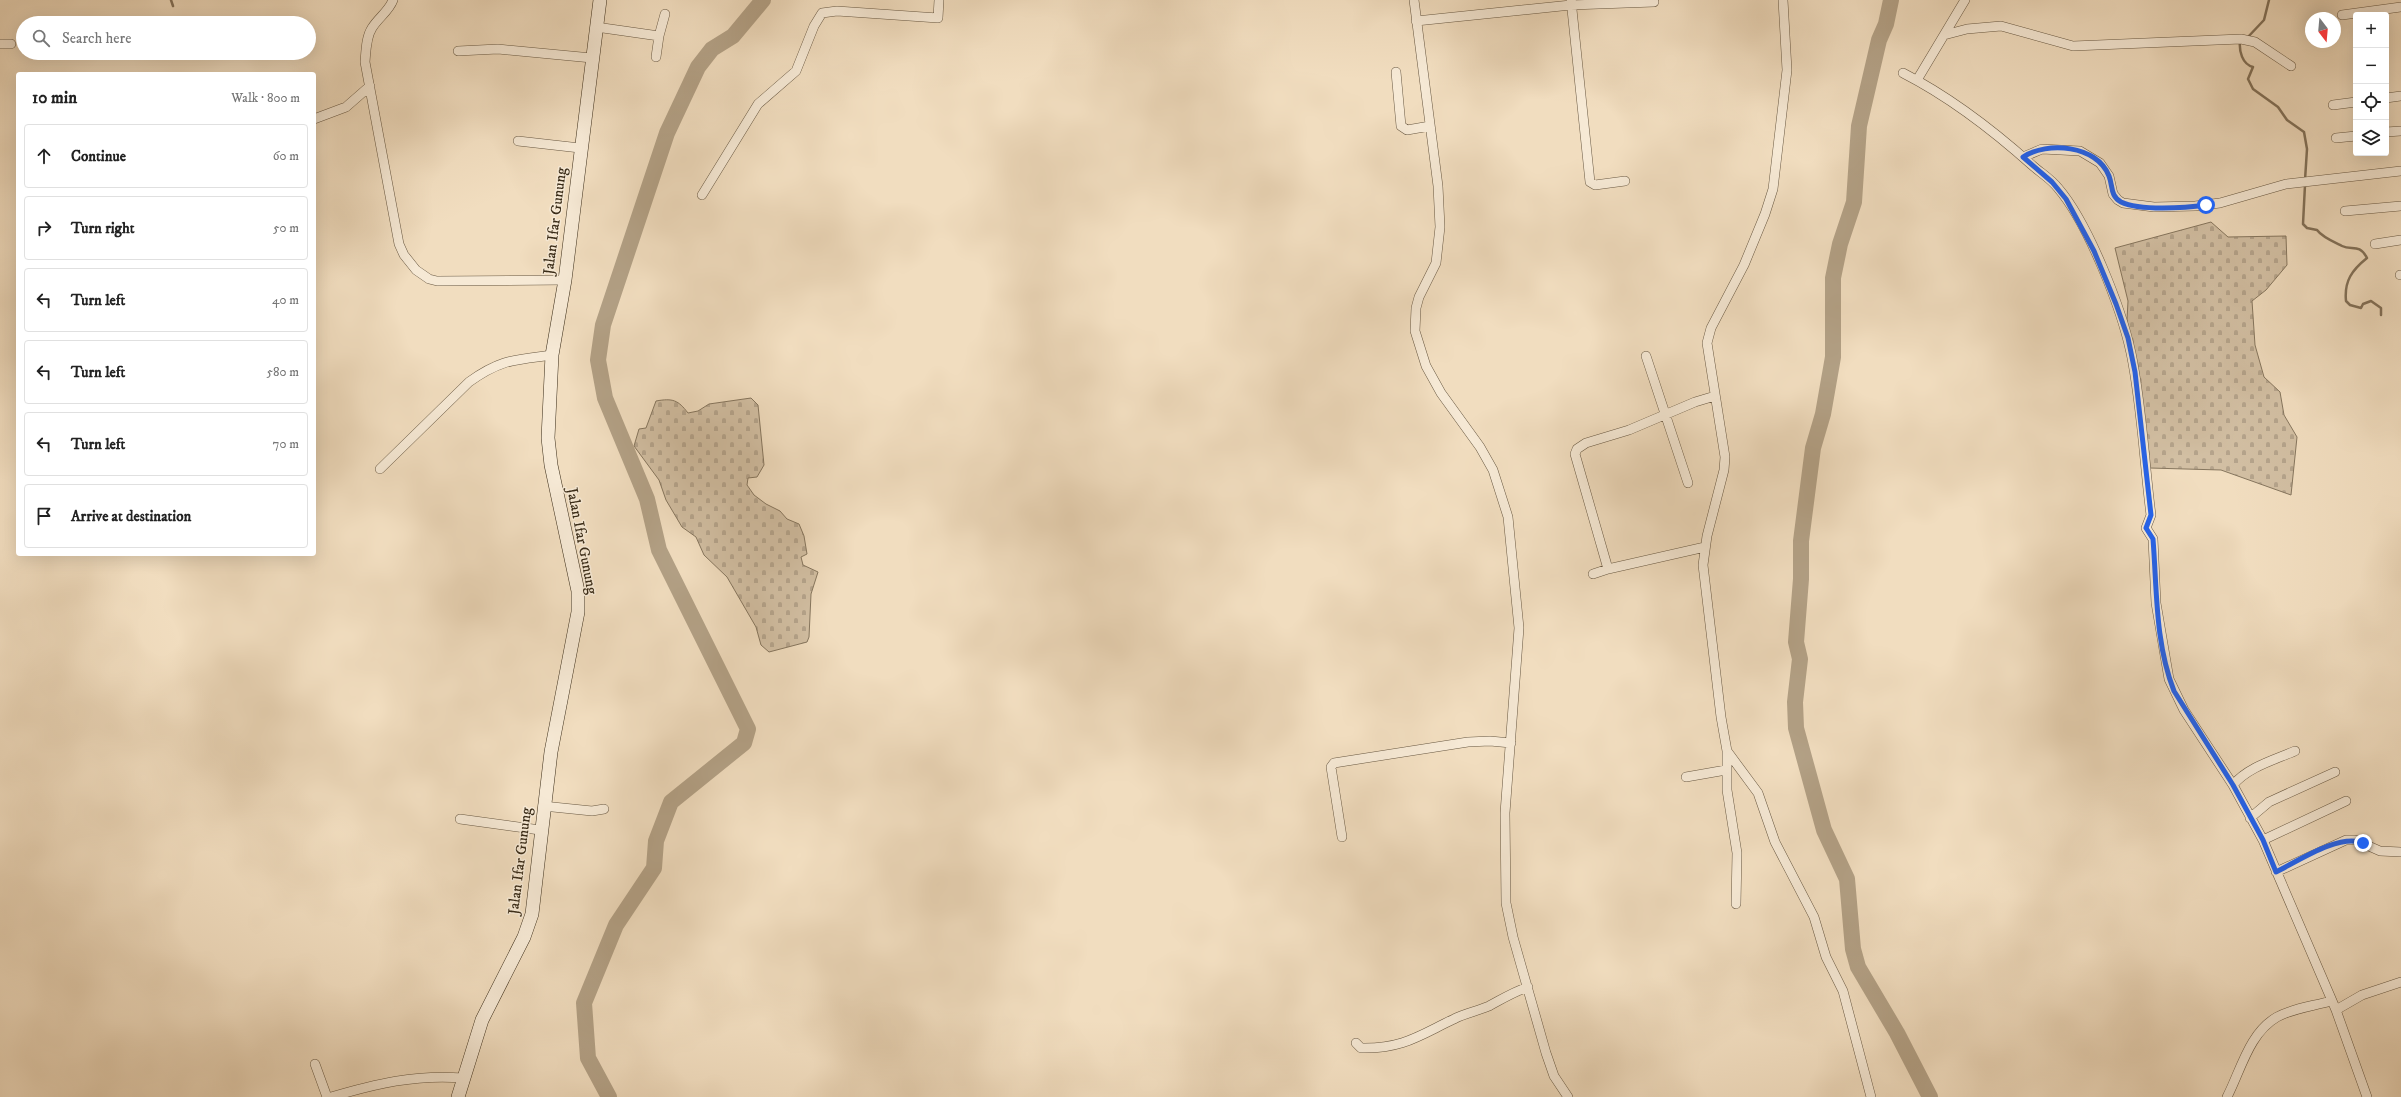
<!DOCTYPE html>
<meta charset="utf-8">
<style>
:root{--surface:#fff;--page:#f6f6f6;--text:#222;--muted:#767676;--line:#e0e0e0}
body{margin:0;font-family:"IM FELL DW Pica",serif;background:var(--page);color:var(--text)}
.controls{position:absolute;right:12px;top:12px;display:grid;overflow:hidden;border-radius:4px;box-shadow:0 4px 16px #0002}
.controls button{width:36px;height:36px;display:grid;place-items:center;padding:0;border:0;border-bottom:1px solid var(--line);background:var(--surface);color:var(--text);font:20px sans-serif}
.compass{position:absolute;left:2305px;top:12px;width:36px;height:36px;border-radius:50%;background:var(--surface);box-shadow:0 4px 16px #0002;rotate:164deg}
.stop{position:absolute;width:12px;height:12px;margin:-9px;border:3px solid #2563eb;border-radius:50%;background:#fff}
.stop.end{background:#2563eb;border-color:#fff;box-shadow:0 1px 4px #0008}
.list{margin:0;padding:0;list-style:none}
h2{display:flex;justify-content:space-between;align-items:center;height:52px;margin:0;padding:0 16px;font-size:17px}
h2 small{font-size:13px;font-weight:400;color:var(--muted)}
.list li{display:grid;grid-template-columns:26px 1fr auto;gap:12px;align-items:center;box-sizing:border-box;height:64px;margin:0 8px 8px;padding:0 8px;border:1px solid var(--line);border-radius:4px}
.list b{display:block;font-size:15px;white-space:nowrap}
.list em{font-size:13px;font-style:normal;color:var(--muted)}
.icon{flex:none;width:22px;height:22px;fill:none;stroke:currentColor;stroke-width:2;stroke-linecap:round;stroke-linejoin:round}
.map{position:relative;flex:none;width:2401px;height:1097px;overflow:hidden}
.search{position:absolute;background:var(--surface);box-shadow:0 4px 16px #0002;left:16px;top:16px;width:300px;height:44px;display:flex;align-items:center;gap:10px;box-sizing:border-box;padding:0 14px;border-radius:22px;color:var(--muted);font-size:15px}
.panel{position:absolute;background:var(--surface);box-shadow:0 4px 16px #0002;left:16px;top:72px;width:300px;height:484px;border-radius:4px}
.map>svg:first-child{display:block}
.cemetery{fill:url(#cemetery-stones);stroke:#86765e}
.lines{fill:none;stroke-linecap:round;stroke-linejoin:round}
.stream{stroke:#83725a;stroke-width:2.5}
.river{stroke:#b3a186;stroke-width:16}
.street-casing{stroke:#685842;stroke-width:10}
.secondary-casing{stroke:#3a2c18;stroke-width:14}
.street{stroke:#f6e9d5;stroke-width:9}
.secondary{stroke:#f6e9d5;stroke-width:13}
.route{stroke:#2563eb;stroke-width:5}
.labels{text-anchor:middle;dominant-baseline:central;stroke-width:3;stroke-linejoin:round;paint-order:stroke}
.street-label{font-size:15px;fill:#3a2c18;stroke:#f6e9d5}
</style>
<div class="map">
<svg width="2401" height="1097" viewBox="0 0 2401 1097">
<defs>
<pattern id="cemetery-stones" width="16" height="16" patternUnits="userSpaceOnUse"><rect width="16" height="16" fill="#d2bfa3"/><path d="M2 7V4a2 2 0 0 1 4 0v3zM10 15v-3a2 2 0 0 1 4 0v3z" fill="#b5a48c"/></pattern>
</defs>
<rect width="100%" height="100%" fill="#f1ddbf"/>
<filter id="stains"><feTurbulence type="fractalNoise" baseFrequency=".005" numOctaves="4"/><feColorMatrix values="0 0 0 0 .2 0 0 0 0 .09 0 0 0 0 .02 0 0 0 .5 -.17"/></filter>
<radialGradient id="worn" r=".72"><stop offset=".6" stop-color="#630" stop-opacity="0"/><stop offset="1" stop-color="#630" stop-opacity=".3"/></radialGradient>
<!-- cemetery -->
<path class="cemetery" d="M2211,222L2228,237L2286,236L2287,265L2266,290L2252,301L2255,345L2264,377L2280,392L2284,415L2297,437L2291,495L2221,470L2150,468L2127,320L2128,301L2115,248Z
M751,398L758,405L764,465L757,477L748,478L747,485L754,495L766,504L780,511L787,519L799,524L804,536L807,554L801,557L803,565L818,572L811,594L809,637L807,642L769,652L761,645L756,627L727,577L704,555L696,537L682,527L666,500L659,480L634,446L639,429L646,428L656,401C673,398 678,400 688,413L698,411L709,404Z"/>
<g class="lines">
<!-- stream -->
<path class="stream" d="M171,0L173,6
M2247,38L2264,20L2269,0
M2240,41C2239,51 2242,64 2253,67L2248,79L2253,89L2278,107L2287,120L2304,132L2307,149L2305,180
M2305,185L2303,224L2307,228L2317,230C2322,237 2334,242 2342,246C2352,251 2359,243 2367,258C2352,270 2344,281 2346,301L2350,305L2361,308L2363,304L2371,301L2381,308V315"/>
<!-- river -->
<path class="river" d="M1891,0L1886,24L1879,40L1859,126L1854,202L1840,244L1833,278V357L1823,414L1813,448L1801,541V579L1796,642L1800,659L1795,702L1796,728L1824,830L1847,879L1853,949L1858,967L1897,1033L1930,1097
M609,1097L588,1058L584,1003L616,925L654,868L656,841L671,802L744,743L748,729L659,550L647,499L605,398L598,360L603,325L667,133L698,67L712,49L733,36L763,0"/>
<!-- street casing -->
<g class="street-casing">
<path id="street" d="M393,0C389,11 378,18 372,28C366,37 366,51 365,62L399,244L404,255L416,270L429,279L437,281L565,280
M1414,0L1438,186L1440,227L1436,263L1419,297L1416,308L1415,331L1426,366L1441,393L1480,447L1493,470L1508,517L1519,628L1505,813L1506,903L1513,937L1546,1053L1554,1076L1568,1097
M1571,0L1590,182L1595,185L1625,181
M1783,0L1787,70L1773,189L1765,214L1744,265L1711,328L1707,343L1725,457L1724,470L1707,536L1703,565L1721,717L1727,751L1758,793L1775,842L1814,917L1826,957L1843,991L1871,1097
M2342,15L2401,7
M1416,21L1571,5L1654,2
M596,27L659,36L665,14
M1944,35L1967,29L2001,26L2073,46L2241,39L2255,42L2291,66
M0,44H11
M458,51L498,49L592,58
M656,57L659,36
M1396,72L1401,126L1407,130L1430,126
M1903,73C1950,97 1994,131 2033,166C2041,173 2051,179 2058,188C2088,223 2121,307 2131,353C2142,406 2144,461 2151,515L2146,528L2153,539L2156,603L2169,679L2184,710L2233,785L2263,840L2336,1010L2367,1097
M1917,80L1965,0
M2386,98L2401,96
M2333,105L2356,102
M314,119L346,107L370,86
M2386,132L2401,131
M2336,138L2356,136
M518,141L580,148
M2023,157L2042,149L2080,151L2100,163L2109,176L2113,194L2118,200L2123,203L2154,207L2195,206L2220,203L2286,184L2401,171
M702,195L758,104L796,71L814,26L822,13L837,11L938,18L939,0
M2345,211L2401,206
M2375,244L2401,240
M2400,275H2401
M1646,356L1688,483
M380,469L469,382C501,359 515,360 552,355
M1705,547L1608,569L1575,454L1577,449L1586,443L1629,430L1695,402L1715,396
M1593,574L1608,569
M1727,751V790L1737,853L1736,904
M1686,777L1726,770
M2233,785C2248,767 2274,760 2295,751
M543,806L592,811L604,809
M2250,818L2269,802L2335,772
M460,819L540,830
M1342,837L1331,767L1334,763L1468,742L1490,741L1511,743
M2263,840L2346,801
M2276,872L2346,840H2355L2380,851L2401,852
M2336,1010L2362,995L2401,982
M1356,1043L1361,1048C1403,1049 1420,1035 1454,1019C1465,1013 1478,1011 1489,1006C1502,999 1513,992 1528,987
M315,1064L327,1097
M331,1097C375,1084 416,1074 463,1078
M2227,1097C2241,1070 2249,1033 2277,1017C2293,1008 2314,1006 2331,1001"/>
</g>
<!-- secondary casing -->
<g class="secondary-casing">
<path id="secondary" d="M458,1097L482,1020L524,937L532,914L551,752L578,612V591L551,465L548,438L552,355L565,280L600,0"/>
</g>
<!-- street -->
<use href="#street" class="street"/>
<!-- secondary -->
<use href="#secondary" class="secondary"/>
</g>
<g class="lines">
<!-- route -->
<path class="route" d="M2206,205C2186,208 2139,211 2121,202C2110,196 2113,186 2109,176C2097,145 2047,141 2023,157L2052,182L2066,199L2094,251L2116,304L2128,338L2135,372L2151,515L2146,528L2153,539C2157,589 2155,643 2174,691L2233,785L2263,840L2276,872C2298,861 2340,833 2363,843"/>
</g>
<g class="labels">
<!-- street labels -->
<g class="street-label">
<text transform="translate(555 221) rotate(-83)">Jalan Ifar Gunung</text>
<text transform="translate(582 541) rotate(79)">Jalan Ifar Gunung</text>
<text transform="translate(520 861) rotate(-83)">Jalan Ifar Gunung</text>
</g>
</g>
<rect width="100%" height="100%" filter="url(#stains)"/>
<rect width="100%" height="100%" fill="url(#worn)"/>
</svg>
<div class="controls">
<button>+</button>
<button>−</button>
<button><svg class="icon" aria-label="locate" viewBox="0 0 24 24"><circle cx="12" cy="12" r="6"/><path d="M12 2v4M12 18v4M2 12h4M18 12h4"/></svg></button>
<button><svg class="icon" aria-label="layers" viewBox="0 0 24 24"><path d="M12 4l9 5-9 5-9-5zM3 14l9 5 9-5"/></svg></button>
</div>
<svg class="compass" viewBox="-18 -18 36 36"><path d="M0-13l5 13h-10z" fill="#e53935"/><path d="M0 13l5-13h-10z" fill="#767676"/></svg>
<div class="stop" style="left:2206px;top:205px"></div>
<div class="stop end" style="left:2363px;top:843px"></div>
<div class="search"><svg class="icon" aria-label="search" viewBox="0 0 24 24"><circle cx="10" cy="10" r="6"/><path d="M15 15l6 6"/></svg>Search here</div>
<section class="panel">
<h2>10 min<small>Walk · 800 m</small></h2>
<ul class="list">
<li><svg class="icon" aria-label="ahead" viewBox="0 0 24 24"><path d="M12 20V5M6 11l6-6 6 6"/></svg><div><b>Continue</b></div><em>60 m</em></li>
<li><svg class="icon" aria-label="right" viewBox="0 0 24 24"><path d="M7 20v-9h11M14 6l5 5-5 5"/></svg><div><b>Turn right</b></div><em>50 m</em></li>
<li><svg class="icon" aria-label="left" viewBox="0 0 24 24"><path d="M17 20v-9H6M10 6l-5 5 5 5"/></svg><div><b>Turn left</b></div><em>40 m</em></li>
<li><svg class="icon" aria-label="left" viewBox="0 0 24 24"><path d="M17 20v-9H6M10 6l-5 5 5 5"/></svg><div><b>Turn left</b></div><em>580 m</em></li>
<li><svg class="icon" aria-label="left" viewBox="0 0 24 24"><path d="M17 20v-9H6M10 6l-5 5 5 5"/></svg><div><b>Turn left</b></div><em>70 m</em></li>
<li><svg class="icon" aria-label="arrive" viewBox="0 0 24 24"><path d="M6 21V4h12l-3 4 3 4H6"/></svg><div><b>Arrive at destination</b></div></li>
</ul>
</section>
</div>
